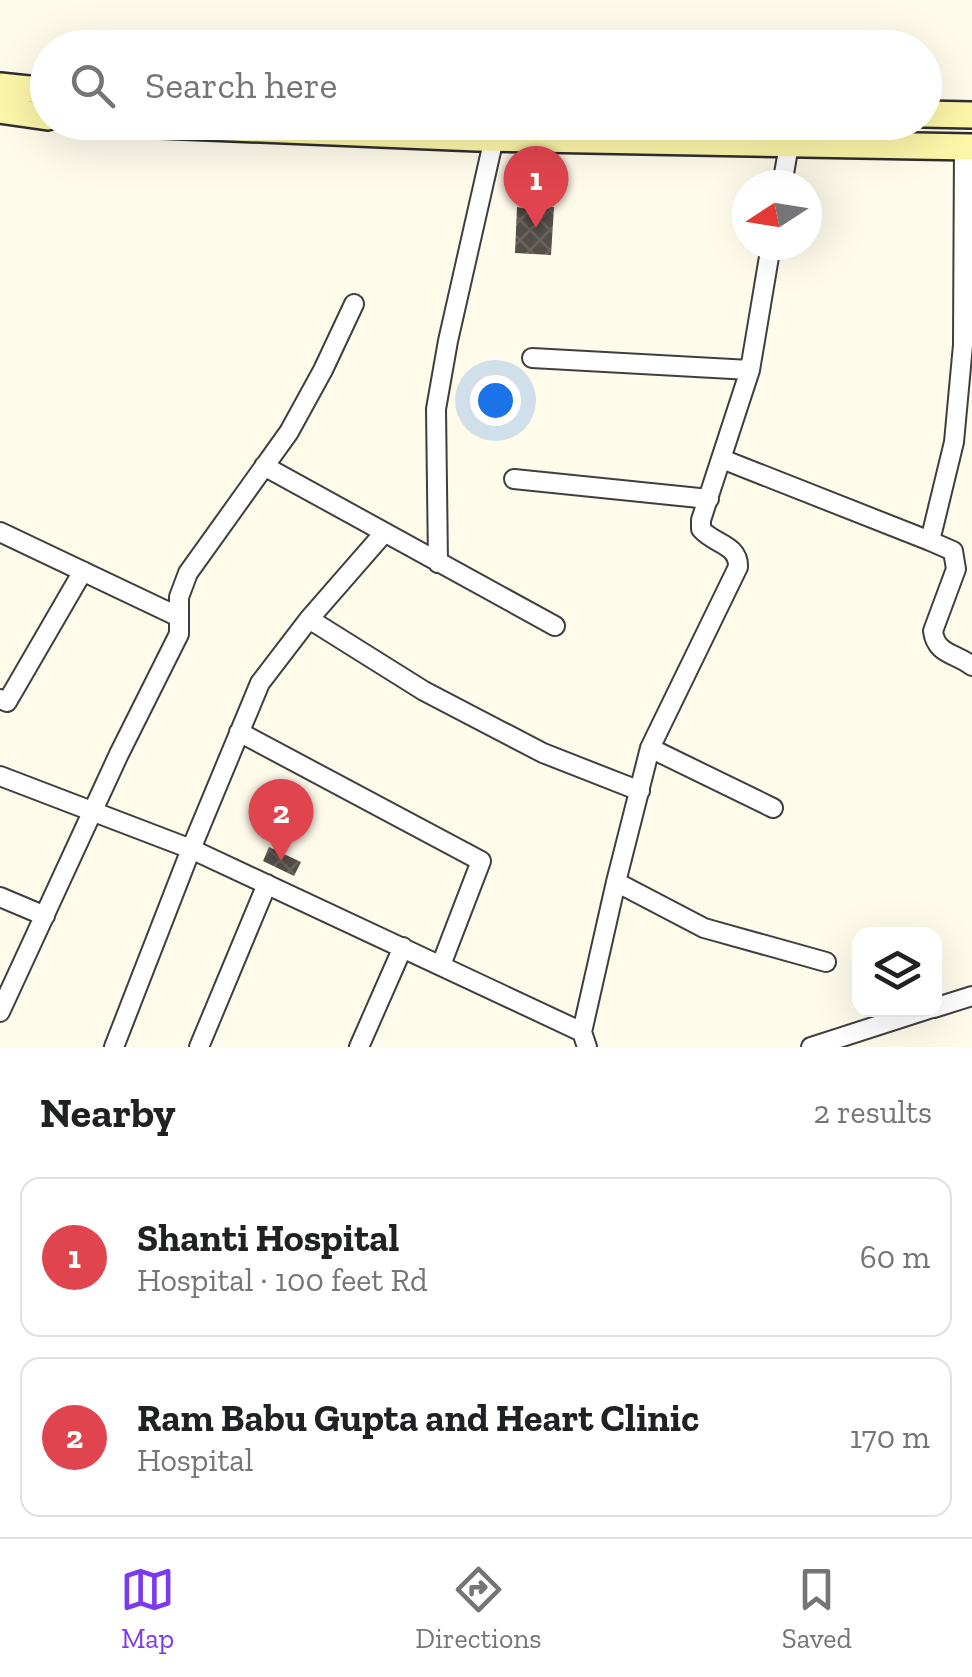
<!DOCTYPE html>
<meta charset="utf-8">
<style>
:root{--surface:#fff;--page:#f2f2f2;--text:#202124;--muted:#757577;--line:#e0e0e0;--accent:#7c3aed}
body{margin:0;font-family:"Zilla Slab",serif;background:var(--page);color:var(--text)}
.controls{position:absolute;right:30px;bottom:30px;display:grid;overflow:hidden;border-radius:20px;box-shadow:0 10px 40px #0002}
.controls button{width:90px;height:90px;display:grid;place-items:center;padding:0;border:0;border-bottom:2px solid var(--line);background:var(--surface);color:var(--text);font:50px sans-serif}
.compass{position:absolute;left:732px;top:170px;width:90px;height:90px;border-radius:50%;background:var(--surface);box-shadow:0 10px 40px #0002;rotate:258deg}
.you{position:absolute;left:495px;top:400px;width:35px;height:35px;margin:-25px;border:8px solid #fff;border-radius:50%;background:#1a73e8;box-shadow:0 0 0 15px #1a73e833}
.badge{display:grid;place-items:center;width:65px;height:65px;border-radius:50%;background:var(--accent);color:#fff;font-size:32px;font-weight:700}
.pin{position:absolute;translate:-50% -82px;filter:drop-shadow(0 2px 5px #0008)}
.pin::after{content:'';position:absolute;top:52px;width:35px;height:30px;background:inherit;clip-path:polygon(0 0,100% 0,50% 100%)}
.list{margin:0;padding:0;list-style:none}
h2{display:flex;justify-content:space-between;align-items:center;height:130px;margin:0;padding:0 40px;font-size:42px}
h2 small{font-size:32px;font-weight:400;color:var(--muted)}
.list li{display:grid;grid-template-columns:65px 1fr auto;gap:30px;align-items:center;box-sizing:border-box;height:160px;margin:0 20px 20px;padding:0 20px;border:2px solid var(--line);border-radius:20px}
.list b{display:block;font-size:38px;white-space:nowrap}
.list p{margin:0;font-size:32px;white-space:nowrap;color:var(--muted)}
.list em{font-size:32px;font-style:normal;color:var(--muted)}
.icon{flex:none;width:55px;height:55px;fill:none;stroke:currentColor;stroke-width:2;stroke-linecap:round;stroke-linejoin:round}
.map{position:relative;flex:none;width:972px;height:1047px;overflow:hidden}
.search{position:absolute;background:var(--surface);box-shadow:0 10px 40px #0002;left:30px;right:30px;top:30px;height:110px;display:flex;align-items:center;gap:25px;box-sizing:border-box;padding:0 35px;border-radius:55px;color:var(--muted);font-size:38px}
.sheet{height:490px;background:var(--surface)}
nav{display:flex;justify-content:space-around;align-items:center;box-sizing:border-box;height:140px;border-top:2px solid var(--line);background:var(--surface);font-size:28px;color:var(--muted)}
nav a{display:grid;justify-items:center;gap:5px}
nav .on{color:var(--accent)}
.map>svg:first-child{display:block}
.building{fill:url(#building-cross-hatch)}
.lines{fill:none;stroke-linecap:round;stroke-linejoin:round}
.street-casing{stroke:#3f3f3f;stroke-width:22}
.secondary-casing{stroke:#2e2e2e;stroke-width:30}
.street{stroke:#fff;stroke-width:18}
.secondary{stroke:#fcf6a9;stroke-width:25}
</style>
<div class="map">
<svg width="972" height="1047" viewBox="0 0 972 1047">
<defs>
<pattern id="building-cross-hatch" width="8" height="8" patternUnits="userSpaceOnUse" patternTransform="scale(2.5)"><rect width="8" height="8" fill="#544e49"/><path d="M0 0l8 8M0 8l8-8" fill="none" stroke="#68635f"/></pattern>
</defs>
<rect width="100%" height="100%" fill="#fefbeb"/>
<!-- building -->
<path class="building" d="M524,192H536L535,206L554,207L551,255L515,253L517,207L523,208Z
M269,847L301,862L294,876L263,861Z"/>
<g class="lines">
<!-- street casing -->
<g class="street-casing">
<path id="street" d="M782,185L793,122
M532,358L750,370
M722,459L930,541L954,442L963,345L964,147
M264,466L555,626
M514,479L709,499
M0,532L179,617
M930,541L953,551L956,569L933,631C936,655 956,653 972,666
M438,563L436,409L448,341L494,138L495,122
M309,619L424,691L543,753L640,791
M0,699L7,702L83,571
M239,732L481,861L441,965
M650,748L773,808
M0,776L191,849L582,1032L587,1047
M616,882L704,928L826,962
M0,897L45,916
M934,1008L972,996
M0,1012L119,754L179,634V597L188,573L289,432L323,370L354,304
M582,1032L616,882L650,748L738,567C739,544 713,544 701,529V520L750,370L771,245
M114,1047L191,849L260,683L309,619L384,533
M199,1047L267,884
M359,1047L403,947
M811,1047L929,1009"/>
</g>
<!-- secondary casing -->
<g class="secondary-casing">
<path id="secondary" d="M0,86L48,91
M0,110L48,117
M924,114L972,115
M87,122L477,138L972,147"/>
</g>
<!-- street -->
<use href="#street" class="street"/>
<!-- secondary -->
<use href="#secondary" class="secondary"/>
</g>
</svg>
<div class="controls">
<button><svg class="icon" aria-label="layers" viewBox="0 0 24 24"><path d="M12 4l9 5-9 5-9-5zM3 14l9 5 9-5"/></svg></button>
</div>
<svg class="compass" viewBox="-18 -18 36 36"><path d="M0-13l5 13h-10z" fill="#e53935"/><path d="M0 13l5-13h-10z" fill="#757577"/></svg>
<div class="you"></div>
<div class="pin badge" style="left:536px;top:228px;background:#e0444e">1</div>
<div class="pin badge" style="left:281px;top:861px;background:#e0444e">2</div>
<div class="search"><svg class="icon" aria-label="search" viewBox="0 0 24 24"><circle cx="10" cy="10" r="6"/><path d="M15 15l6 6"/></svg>Search here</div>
</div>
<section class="sheet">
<h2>Nearby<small>2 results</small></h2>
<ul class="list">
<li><span class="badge" style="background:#e0444e">1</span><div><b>Shanti Hospital</b><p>Hospital · 100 feet Rd</p></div><em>60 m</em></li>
<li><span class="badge" style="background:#e0444e">2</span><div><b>Ram Babu Gupta and Heart Clinic</b><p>Hospital</p></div><em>170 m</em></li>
</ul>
</section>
<nav>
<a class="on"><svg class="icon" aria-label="map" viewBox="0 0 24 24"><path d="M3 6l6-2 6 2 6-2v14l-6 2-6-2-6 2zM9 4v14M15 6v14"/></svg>Map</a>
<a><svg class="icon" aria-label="directions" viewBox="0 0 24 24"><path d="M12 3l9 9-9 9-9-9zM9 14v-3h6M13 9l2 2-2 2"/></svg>Directions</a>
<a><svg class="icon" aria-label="saved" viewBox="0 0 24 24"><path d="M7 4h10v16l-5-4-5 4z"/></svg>Saved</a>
</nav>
